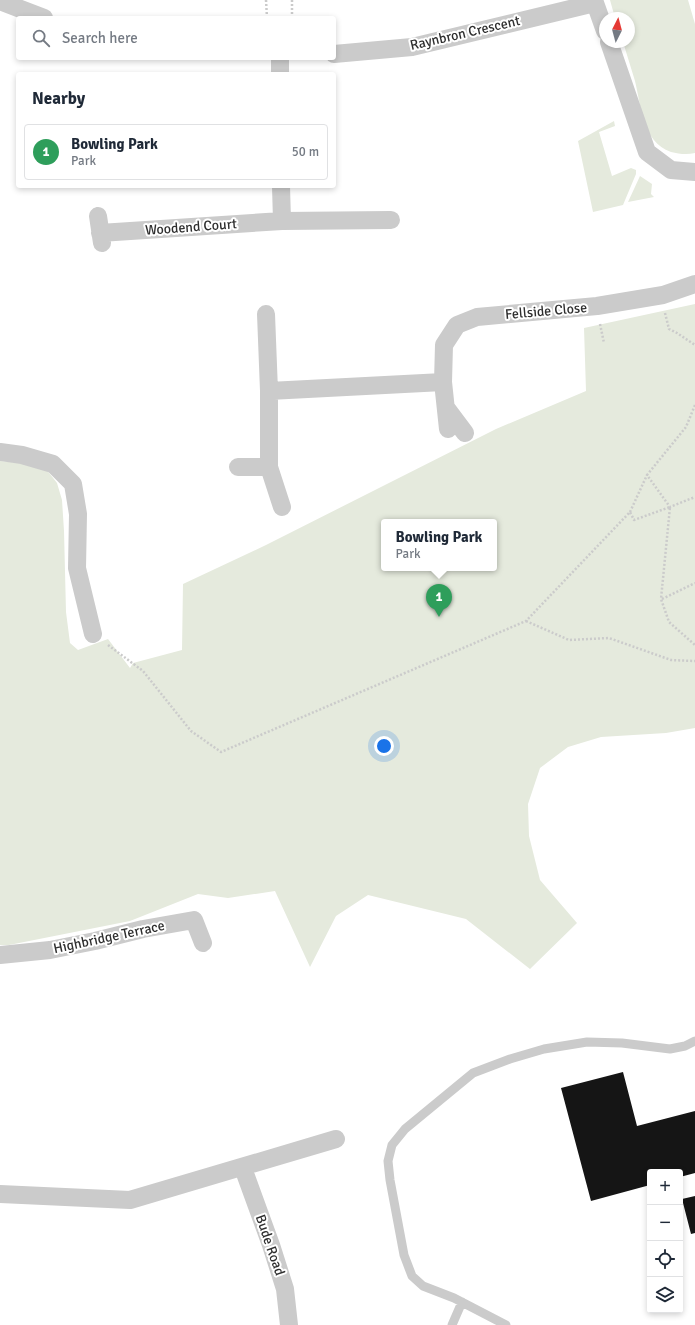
<!DOCTYPE html>
<meta charset="utf-8">
<style>
:root{--surface:#fff;--page:#f6f6f7;--text:#1f2937;--muted:#747a83;--line:#e0e1e3;--accent:#d24358}
body{margin:0;font-family:Signika,sans-serif;background:var(--page);color:var(--text)}
.controls{position:absolute;right:12px;bottom:12px;display:grid;overflow:hidden;border-radius:4px;box-shadow:0 2px 6px #0003}
.controls button{width:36px;height:36px;display:grid;place-items:center;padding:0;border:0;border-bottom:1px solid var(--line);background:var(--surface);color:var(--text);font:20px sans-serif}
.compass{position:absolute;left:599px;top:12px;width:36px;height:36px;border-radius:50%;background:var(--surface);box-shadow:0 2px 6px #0003;rotate:6deg}
.you{position:absolute;left:384px;top:746px;width:14px;height:14px;margin:-10px;border:3px solid #fff;border-radius:50%;background:#1a73e8;box-shadow:0 0 0 6px #1a73e833}
.badge{display:grid;place-items:center;width:26px;height:26px;border-radius:50%;background:var(--accent);color:#fff;font-size:13px;font-weight:700}
.pin{position:absolute;translate:-50% -33px;filter:drop-shadow(0 1px 2px #0008)}
.pin::after{content:'';position:absolute;top:21px;width:14px;height:12px;background:inherit;clip-path:polygon(0 0,100% 0,50% 100%)}
.popup{position:absolute;left:381px;top:519px;width:116px;height:52px;box-sizing:border-box;display:grid;place-content:center;border-radius:4px;background:var(--surface);filter:drop-shadow(0 1px 3px #0005);font-size:13px;white-space:nowrap;color:var(--muted)}
.popup b{font-size:15px;color:var(--text)}
.popup::after{content:'';position:absolute;left:50%;top:100%;margin-left:-8px;border:8px solid transparent;border-top-color:var(--surface)}
.list{margin:0;padding:0;list-style:none}
h2{display:flex;justify-content:space-between;align-items:center;height:52px;margin:0;padding:0 16px;font-size:17px}
h2 small{font-size:13px;font-weight:400;color:var(--muted)}
.list li{display:grid;grid-template-columns:26px 1fr auto;gap:12px;align-items:center;box-sizing:border-box;height:56px;margin:0 8px 8px;padding:0 8px;border:1px solid var(--line);border-radius:4px}
.list b{display:block;font-size:15px;white-space:nowrap}
.list p{margin:0;font-size:13px;white-space:nowrap;color:var(--muted)}
.list em{font-size:13px;font-style:normal;color:var(--muted)}
.icon{flex:none;width:22px;height:22px;fill:none;stroke:currentColor;stroke-width:2;stroke-linecap:round;stroke-linejoin:round}
.map{position:relative;flex:none;width:695px;height:1325px;overflow:hidden}
.search{position:absolute;background:var(--surface);box-shadow:0 2px 6px #0003;left:16px;top:16px;width:320px;height:44px;display:flex;align-items:center;gap:10px;box-sizing:border-box;padding:0 14px;border-radius:4px;color:var(--muted);font-size:15px}
.panel{position:absolute;background:var(--surface);box-shadow:0 2px 6px #0003;left:16px;top:72px;width:320px;height:116px;border-radius:4px}
.map>svg:first-child{display:block}
.green{fill:#e5eadd;fill-rule:evenodd}
.building{fill:#151515}
.lines{fill:none;stroke-linecap:round;stroke-linejoin:round}
.path{stroke:#cbcbcb;stroke-width:2.5;stroke-dasharray:2 2;stroke-linecap:butt}
.lane{stroke:#cbcbcb;stroke-width:9}
.street{stroke:#cbcbcb;stroke-width:18}
.labels{text-anchor:middle;dominant-baseline:central;stroke-width:4;stroke-linejoin:round;paint-order:stroke}
.street-label{font-size:14px;fill:#2e2e2e;stroke:#fff}
</style>
<div class="map">
<svg width="695" height="1325" viewBox="0 0 695 1325">
<rect width="100%" height="100%" fill="#fff"/>
<!-- green -->
<path class="green" d="M610,0H688L695,24V153C687,155 679,154 671,152C642,142 641,105 635,81C631,68 627,55 623,42H629V18H615Z
M614,121L615,126L599,132L612,176L631,168L636,170V174L623,205L593,212L578,141Z
M640,176L652,184L651,194L654,197L628,202Z
M695,304V728L666,733L601,737L568,747L540,768L528,804L529,836L540,880L577,923L530,969L466,919L368,895L336,916L310,967L275,891L228,898L198,894L130,921L9,945H0V461L32,464L46,469L57,483L62,500L64,531L66,612L70,643L78,650L108,639L130,668L133,663L182,650L183,584L266,545L496,429L586,391L584,328ZM384,522H494V568H384Z"/>
<!-- building -->
<path class="building" d="M623,1072L637,1126L695,1111V1173L680,1177V1172H650V1185L591,1201L561,1088Z
M695,1196V1233L691,1234L682,1199Z"/>
<g class="lines">
<!-- path -->
<path class="path" d="M266,0L267,18
M292,0V18
M665,313L669,329L677,333L695,345
M600,324L604,343
M695,405L686,427L647,475L670,507L695,497
M630,512L647,475
M662,599L695,583
M526,621L569,640L609,638L671,660L695,661
M108,645L143,671L191,731L221,752L526,621L630,512L634,520L670,507L661,599L669,622L695,645"/>
<!-- lane -->
<path class="lane" d="M452,1325L462,1302
M506,1325L454,1298L423,1286L412,1276L404,1255L390,1180L388,1161L392,1145L405,1129L473,1073L510,1059L544,1049L587,1042L622,1043L670,1049L685,1046L695,1041"/>
<!-- street -->
<path class="street" d="M594,0L605,31
M0,1L44,18
M609,42L647,152L671,170L695,172
M334,54L412,47L595,3
M280,58V74
M281,186L282,221
M98,216L102,243
M100,233L282,221L391,220
M266,314L269,391V467L282,507
M269,391L443,382
M447,409L465,433
M448,429L443,382L444,345L457,325L477,317L597,306L663,295L695,284
M0,452L22,455L53,464L73,484L78,514L77,568L93,634
M238,467H269
M0,955L50,950L95,941L143,929L194,920L203,943
M243,1168L271,1245L285,1289L289,1325
M0,1194L130,1200L336,1139"/>
</g>
<g class="labels">
<!-- street labels -->
<g class="street-label">
<text transform="translate(465 33) rotate(-13)">Raynbron Crescent</text>
<text transform="translate(191 227) rotate(-4)">Woodend Court</text>
<text transform="translate(546 311) rotate(-5)">Fellside Close</text>
<text transform="translate(109 937) rotate(-12)">Highbridge Terrace</text>
<text transform="translate(270 1245) rotate(71)">Bude Road</text>
</g>
</g>
</svg>
<div class="controls">
<button>+</button>
<button>−</button>
<button><svg class="icon" aria-label="locate" viewBox="0 0 24 24"><circle cx="12" cy="12" r="6"/><path d="M12 2v4M12 18v4M2 12h4M18 12h4"/></svg></button>
<button><svg class="icon" aria-label="layers" viewBox="0 0 24 24"><path d="M12 4l9 5-9 5-9-5zM3 14l9 5 9-5"/></svg></button>
</div>
<svg class="compass" viewBox="-18 -18 36 36"><path d="M0-13l5 13h-10z" fill="#e53935"/><path d="M0 13l5-13h-10z" fill="#747a83"/></svg>
<div class="you"></div>
<div class="pin badge" style="left:439px;top:617px;background:#2e9e5b">1</div>
<div class="popup"><b>Bowling Park</b>Park</div>
<div class="search"><svg class="icon" aria-label="search" viewBox="0 0 24 24"><circle cx="10" cy="10" r="6"/><path d="M15 15l6 6"/></svg>Search here</div>
<section class="panel">
<h2>Nearby<small></small></h2>
<ul class="list">
<li><span class="badge" style="background:#2e9e5b">1</span><div><b>Bowling Park</b><p>Park</p></div><em>50 m</em></li>
</ul>
</section>
</div>
